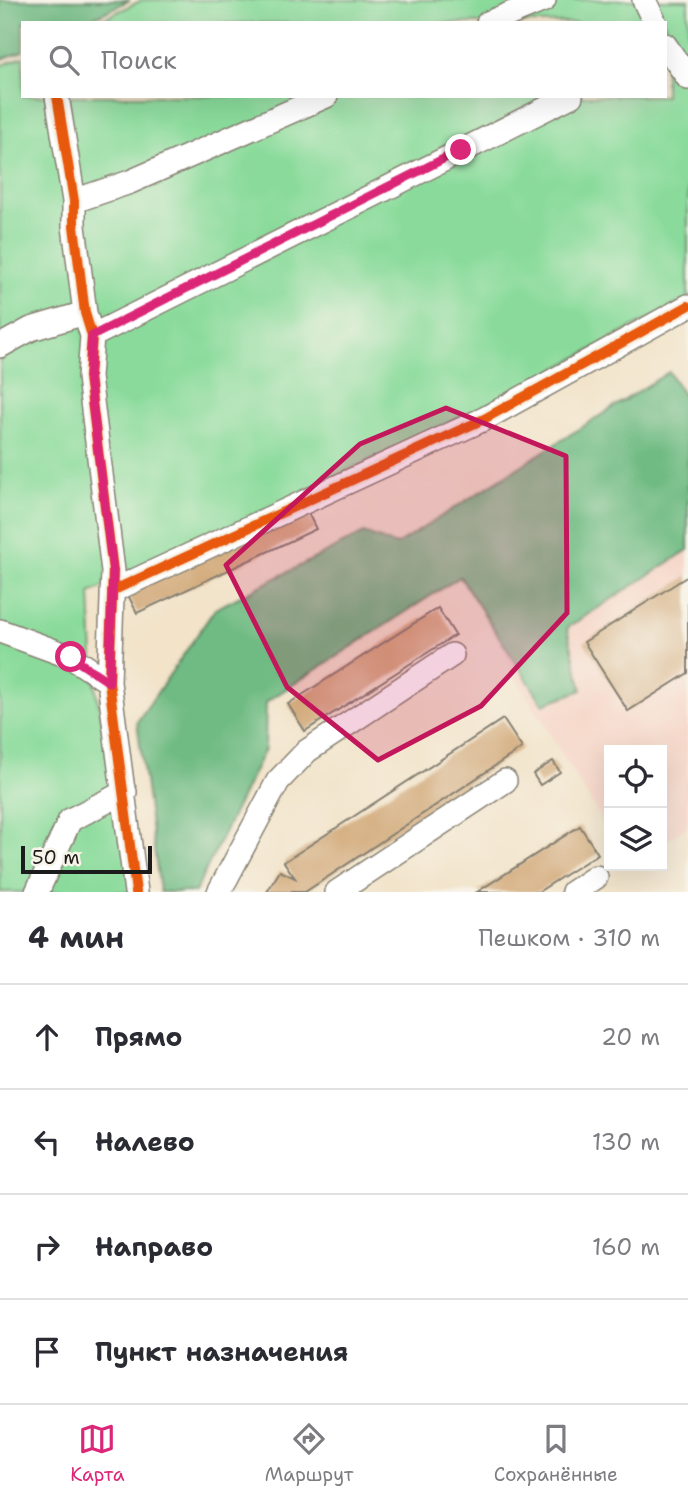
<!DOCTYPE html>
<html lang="ru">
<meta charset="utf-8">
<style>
:root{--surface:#fff;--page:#f7f7f7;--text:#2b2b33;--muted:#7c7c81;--line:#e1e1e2;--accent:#db2777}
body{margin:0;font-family:"Shantell Sans",sans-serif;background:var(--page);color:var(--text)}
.controls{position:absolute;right:21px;bottom:21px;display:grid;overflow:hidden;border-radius:0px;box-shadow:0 7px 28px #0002}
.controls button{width:63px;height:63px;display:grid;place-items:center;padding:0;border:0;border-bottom:2px solid var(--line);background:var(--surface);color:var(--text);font:35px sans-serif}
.scale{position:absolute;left:21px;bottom:18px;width:131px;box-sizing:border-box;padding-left:7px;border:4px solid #1c1c1c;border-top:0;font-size:19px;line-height:24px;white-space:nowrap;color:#1c1c1c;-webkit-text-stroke:5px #f7f3e8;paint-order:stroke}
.stop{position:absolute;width:21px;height:21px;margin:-16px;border:5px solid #db2777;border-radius:50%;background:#fff}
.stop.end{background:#db2777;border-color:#fff;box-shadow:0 2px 7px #0008}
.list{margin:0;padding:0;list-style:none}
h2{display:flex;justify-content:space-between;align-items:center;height:91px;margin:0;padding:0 28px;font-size:30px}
h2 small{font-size:23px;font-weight:400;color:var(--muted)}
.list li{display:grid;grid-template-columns:46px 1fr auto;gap:21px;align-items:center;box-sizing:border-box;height:105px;padding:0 28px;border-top:2px solid var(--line)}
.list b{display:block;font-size:26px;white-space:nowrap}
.list em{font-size:23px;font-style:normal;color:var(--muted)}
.icon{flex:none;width:38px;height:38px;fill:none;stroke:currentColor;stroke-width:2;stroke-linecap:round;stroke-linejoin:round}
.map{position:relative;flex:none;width:688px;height:892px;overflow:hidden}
.search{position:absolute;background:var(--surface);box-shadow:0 7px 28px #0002;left:21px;right:21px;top:21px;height:77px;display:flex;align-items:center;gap:18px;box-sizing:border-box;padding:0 24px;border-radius:0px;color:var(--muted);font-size:26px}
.sheet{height:511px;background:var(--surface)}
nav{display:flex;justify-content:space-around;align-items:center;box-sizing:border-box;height:98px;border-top:2px solid var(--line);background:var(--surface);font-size:19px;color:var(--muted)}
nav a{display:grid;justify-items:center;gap:4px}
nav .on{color:var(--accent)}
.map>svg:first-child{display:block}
.built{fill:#f6d2c3}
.green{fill:#8adb9b;stroke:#537c5c;stroke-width:2}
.forest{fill:#6fbb83;stroke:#466c50;stroke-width:2}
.building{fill:#d0a573}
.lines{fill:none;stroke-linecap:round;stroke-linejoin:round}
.minor-casing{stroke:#878072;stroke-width:26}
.minor{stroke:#fff;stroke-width:23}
.cycleway-casing{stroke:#f7f3e8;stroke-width:15}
.cycleway{stroke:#e8590c;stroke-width:10}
.route{stroke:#db2777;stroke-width:9}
.marked{fill:#c2185b;fill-opacity:0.2;stroke:#c2185b;stroke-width:5;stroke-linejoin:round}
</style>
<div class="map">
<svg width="688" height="892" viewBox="0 0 688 892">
<rect width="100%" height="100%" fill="#f7f3e8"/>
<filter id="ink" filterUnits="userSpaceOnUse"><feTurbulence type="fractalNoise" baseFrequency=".0143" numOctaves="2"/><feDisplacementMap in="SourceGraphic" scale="14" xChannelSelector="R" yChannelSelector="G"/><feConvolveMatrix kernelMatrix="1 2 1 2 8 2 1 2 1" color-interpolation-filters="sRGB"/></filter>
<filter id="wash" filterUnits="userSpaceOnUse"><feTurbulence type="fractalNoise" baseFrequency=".00686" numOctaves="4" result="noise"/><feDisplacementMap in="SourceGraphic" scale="28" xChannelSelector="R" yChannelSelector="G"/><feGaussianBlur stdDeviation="1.57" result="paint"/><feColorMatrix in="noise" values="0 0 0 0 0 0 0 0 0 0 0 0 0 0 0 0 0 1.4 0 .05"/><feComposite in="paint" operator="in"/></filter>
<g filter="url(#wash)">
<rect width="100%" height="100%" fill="#f2e3c9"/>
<!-- built -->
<path class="built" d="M688,397V827L662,843V750H609V832L511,670L472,532Z"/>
<!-- green -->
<path class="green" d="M142,0H688V298L513,392L90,593L94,679L133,892H0V66L23,57V96H665V23H95Z"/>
<!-- forest -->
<path class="forest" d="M0,0H130L83,23H23V51L0,60Z
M669,372L688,403V550L567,628L582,690L543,704L460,577L266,702L265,749L195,892H160L137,722L215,609L364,533L396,545Z"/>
<g id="blocks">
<!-- building -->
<path class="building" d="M306,509L316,529L137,613L127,593Z
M688,576V673L628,711L584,642Z
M438,608L455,635L305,731L288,704Z
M503,719L522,748L305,892H267L280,871L295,878L284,862Z
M553,761L560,772L540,785L533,774Z
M580,826L598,854L538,892H477Z"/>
</g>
</g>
<g filter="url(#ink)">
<use href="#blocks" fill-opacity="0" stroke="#878072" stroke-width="2"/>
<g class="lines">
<!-- minor casing -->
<g class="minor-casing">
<path id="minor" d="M644,0L655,23
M488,23L544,0
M665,45L688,78
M57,96L74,201V226L85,313L92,336L89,377L113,571L109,682L136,892
M74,201L130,182L326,96
M92,336L571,96
M0,346L31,329L85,313
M112,591L484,419L688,306
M0,631L71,657L109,682
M37,892L70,820L125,792
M219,892L278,781L307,751L452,655
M337,892L505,781
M573,892L596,877"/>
</g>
<!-- minor -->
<use href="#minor" class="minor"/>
<!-- cycleway casing -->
<g class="cycleway-casing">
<path id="cycleway" d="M57,96L74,201V226L85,313L92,336L89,377L113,571L109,682L136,892
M112,591L484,419L688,306"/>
</g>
<!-- cycleway -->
<use href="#cycleway" class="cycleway"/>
</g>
</g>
<g class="lines" filter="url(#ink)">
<!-- route -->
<path class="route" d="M71,657L109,682L113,571L89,377L92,336L461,150"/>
</g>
<!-- marked area -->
<path class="marked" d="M446,408L566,456L567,613L481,706L378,760L287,687L226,565L360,444Z"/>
</svg>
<div class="controls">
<button><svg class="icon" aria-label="locate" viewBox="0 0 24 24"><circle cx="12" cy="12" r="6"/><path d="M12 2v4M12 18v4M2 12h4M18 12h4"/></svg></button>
<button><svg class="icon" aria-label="layers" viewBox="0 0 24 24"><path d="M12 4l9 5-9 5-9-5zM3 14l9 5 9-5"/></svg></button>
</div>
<div class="scale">50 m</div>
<div class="stop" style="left:71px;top:657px"></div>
<div class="stop end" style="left:461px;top:150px"></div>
<div class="search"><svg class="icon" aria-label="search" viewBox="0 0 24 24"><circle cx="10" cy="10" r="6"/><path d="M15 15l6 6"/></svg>Поиск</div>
</div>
<section class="sheet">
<h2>4 мин<small>Пешком · 310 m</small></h2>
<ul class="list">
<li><svg class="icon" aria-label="ahead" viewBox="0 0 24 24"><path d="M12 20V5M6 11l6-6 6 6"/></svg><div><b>Прямо</b></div><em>20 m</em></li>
<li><svg class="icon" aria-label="left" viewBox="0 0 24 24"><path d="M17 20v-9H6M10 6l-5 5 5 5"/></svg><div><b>Налево</b></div><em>130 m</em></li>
<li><svg class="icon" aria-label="right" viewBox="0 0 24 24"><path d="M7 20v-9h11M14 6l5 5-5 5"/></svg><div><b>Направо</b></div><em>160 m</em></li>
<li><svg class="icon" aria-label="arrive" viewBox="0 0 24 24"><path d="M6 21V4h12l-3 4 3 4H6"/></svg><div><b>Пункт назначения</b></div></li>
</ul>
</section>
<nav>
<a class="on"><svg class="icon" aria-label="map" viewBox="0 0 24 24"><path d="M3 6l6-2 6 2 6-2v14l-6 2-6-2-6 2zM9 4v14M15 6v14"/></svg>Карта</a>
<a><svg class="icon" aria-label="directions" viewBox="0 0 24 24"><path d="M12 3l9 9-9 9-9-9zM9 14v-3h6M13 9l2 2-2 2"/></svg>Маршрут</a>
<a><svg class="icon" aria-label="saved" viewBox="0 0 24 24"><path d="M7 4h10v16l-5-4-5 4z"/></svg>Сохранённые</a>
</nav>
